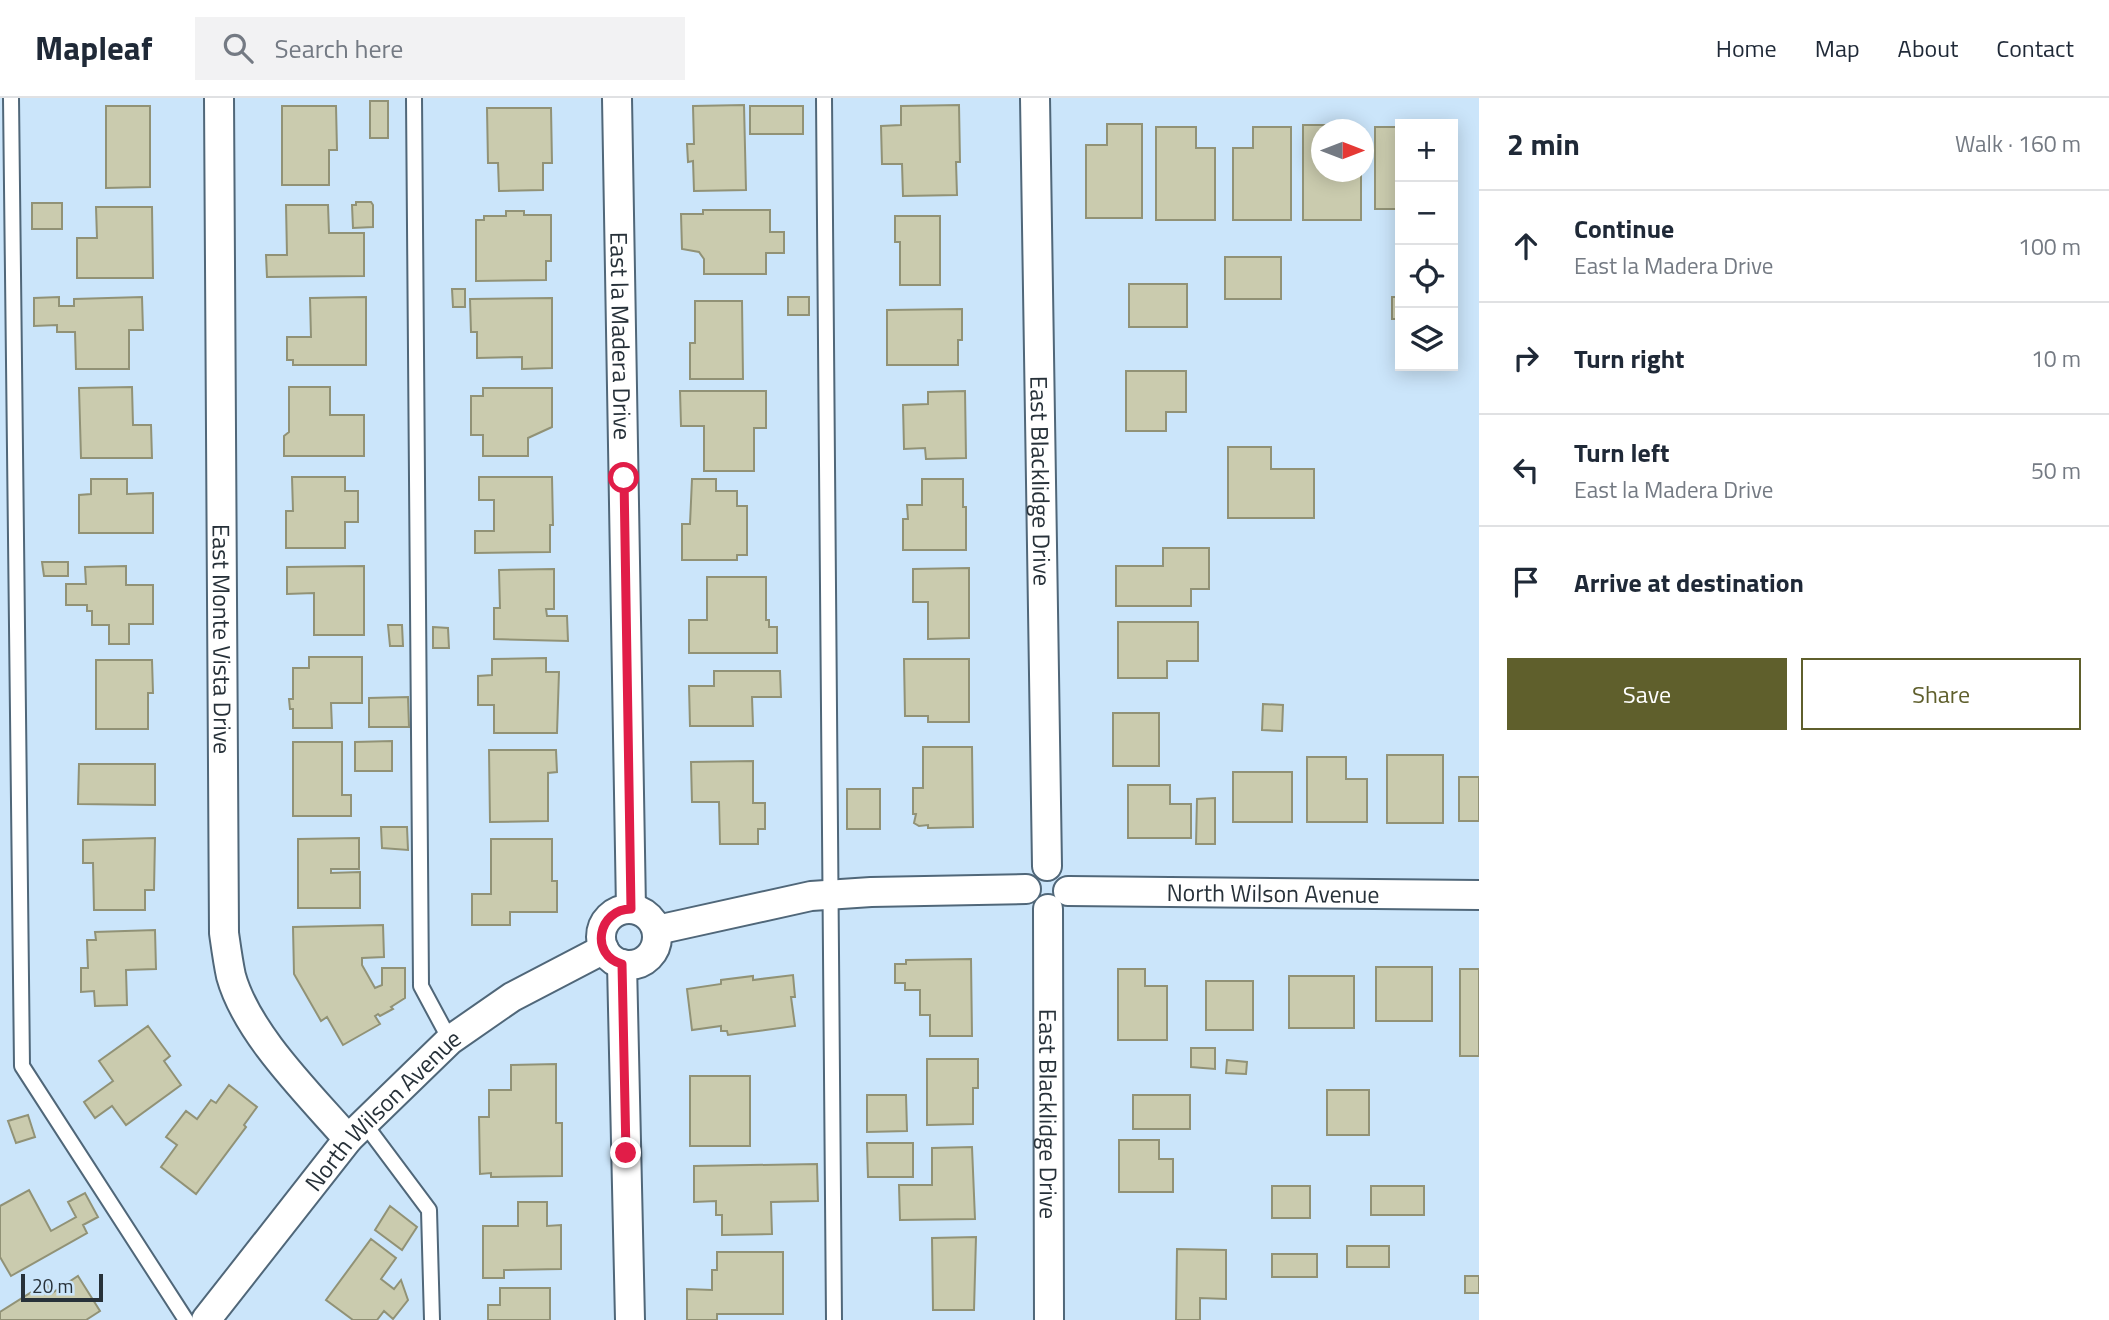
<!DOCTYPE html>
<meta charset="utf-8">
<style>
:root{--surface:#fff;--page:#f2f2f3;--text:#1f2937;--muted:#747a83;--line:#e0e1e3;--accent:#5f5f2c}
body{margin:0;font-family:"Titillium Web",sans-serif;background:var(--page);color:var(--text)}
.controls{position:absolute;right:21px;top:21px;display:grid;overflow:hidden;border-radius:0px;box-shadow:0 4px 18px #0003}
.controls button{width:63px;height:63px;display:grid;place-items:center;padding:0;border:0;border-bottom:2px solid var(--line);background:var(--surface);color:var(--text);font:35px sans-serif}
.compass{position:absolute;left:1311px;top:21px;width:63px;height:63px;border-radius:50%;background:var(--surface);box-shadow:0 4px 18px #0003;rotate:90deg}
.scale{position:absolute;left:21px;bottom:18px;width:82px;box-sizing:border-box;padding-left:7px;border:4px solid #273139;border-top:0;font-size:19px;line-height:24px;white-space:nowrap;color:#273139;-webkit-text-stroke:5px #cbe5fa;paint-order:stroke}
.stop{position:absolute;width:21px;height:21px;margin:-16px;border:5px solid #e11d48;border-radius:50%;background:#fff}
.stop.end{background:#e11d48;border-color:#fff;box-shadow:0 2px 7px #0008}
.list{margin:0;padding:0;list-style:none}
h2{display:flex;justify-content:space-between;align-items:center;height:91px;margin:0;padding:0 28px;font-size:30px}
h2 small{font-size:23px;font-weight:400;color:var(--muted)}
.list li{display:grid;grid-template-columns:46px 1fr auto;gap:21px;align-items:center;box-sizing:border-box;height:112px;padding:0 28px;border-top:2px solid var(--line)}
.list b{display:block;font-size:26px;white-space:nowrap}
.list p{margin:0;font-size:23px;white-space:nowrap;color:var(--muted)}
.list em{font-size:23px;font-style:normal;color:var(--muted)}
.actions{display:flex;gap:14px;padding:21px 28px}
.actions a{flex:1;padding:16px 0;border:2px solid var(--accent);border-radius:0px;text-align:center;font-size:24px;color:var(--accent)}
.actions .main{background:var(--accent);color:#fff}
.icon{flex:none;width:38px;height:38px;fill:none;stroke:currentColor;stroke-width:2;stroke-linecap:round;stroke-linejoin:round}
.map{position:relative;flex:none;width:1479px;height:1222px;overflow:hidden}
header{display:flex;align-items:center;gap:42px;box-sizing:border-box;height:98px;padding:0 35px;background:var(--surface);border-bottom:2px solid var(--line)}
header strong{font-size:33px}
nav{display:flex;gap:38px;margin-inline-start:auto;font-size:24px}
.search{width:490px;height:63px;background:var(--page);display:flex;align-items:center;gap:18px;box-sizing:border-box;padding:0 24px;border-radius:0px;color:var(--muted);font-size:26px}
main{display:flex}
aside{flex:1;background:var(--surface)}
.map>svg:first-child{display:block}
.building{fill:#cacbae;stroke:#919276;stroke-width:2}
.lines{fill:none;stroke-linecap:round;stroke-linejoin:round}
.service-casing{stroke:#506779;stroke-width:18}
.minor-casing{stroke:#506779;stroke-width:32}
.service{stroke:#fff;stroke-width:14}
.minor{stroke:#fff;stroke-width:28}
.route{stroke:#e11d48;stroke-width:9}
.labels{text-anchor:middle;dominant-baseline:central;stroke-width:5;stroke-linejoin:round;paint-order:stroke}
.street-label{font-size:24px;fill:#273139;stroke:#cbe5fa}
</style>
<header>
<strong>Mapleaf</strong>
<div class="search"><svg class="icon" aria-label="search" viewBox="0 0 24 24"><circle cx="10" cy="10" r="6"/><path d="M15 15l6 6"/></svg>Search here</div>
<nav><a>Home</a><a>Map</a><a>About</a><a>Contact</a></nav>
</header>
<main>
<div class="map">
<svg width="1479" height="1222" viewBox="0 0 1479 1222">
<rect width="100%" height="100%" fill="#cbe5fa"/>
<!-- building -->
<path class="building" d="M370,3H388V40H370Z
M744,7L746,92L694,93L693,63L688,64L687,46H694L693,8Z
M959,7L960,64H956L957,97L903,98L902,66H882L881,28L901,27V8Z
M106,8H150V89L106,90Z
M282,8H336L337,52H329V87H282Z
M750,8H803V36H750Z
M487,10H551L552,65H543V92L499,93L498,65H488Z
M1107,26H1142V120H1086V47H1107Z
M1303,27H1341V32H1322V74H1361V122H1303Z
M1156,29H1196V50H1215V122H1156Z
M1253,29H1291V122H1233V50H1253Z
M1375,29H1400V111H1375Z
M356,104H371L373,107V129L353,130L352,107H356Z
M32,105H62V131H32Z
M286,107H328L329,135H364V178L267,179L266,157H287Z
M96,109H152L153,180H77V140H97Z
M703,112H770V134H784V155H766V176H704V161L699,154L682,151L681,116H703Z
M506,113H524V117H551V163H546V182L476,183V122H484V118H506Z
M895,118H940V187H900V144H895Z
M1225,159H1281V201H1225Z
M1129,186H1187V229H1129Z
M452,191H465V209H453Z
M59,199V208H74V201L142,199L143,232H129V271H76L75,234H57V227L34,228V200Z
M366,199V267H293V262H287V239H311L310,200Z
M788,199H809V217H788Z
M1392,199H1400V221H1392Z
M552,200V270L522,271V259L477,260V234H471L470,201Z
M695,203H742L743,281H690V245H695Z
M962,211V242H958V267H887V212Z
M1126,273H1186V314H1166V333H1126Z
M132,289L133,327H151L152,360H81L79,290Z
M289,289H330V317H364V358H284V338L289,334Z
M483,290H552V329L528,340V358H483V337H471V298H483Z
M680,293H766V330H754V373H704V328H681Z
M965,293L966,360L926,361L925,350L904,351L903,307L928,306V294Z
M1228,349H1271V371H1314V420H1228Z
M292,379H345V393H358V424H345V450H286V413H293Z
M479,379H552L553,427H550V454L475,455V433H494V402H479Z
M91,381H127V396L153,395V435H79V397L91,396Z
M692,381H716V393H737V408H747V457H737V462H682V426H690Z
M922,381H963V409H966V452H903V421H908L907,407H922Z
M1163,450H1209V491H1191V508H1116V468H1163Z
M42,464H68V478H44Z
M126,468V487H153V526H129V546H109V527H92V513H87V507H66V486H86L85,469Z
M364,468V537H314V495L287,496V469Z
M969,470V540L928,541V504H913V471Z
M554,471V511H546L547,518H567L568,543L494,541V510H500L499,472Z
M707,479H766V522H769V529H777V555H689V522H707Z
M1118,524H1198V563H1167V580H1118Z
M388,527H402L403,548H390Z
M433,529L448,530L449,550H433Z
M309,559H362V605H331L332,630H293V611H290L289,601H293V570H309Z
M546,560V574H559L557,635H494V607H478V578L492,577V561Z
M904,561H969V624H928V618H905Z
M96,562H152L153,595H148V631H96Z
M714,573H780L781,599H752L753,628H690L689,588H714Z
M408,599L409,629H369V600Z
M1263,606L1283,607L1282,633L1262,632Z
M1113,615H1159V668H1113Z
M392,643V673H355V644Z
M293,644H342V697H351V718H293Z
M923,649H972L973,729L928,730V727L919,728L914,725L916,716H913V690H923Z
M489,652H556L557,674L548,675V723L490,724Z
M1387,657H1443V725H1387Z
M1307,659H1346V681H1367V724H1307Z
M753,663V705H765V731H758V746H720L719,704H692L691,664Z
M79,666H155V707L78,706Z
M1233,674H1292V724H1233Z
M1459,679H1479V723H1459Z
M1128,687H1170V706H1191V740H1128Z
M847,691H880V731H847Z
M1215,700V746H1196L1197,701Z
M381,729H407L408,752L382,750Z
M155,740L154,792H145V812H94L93,765H83V742Z
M359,740V771H331V775L360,774V810H298V741Z
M491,741H552V783H557V814H510V827H472V796H491Z
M383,827L384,859L362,860V867L375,890L382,887V870H405V900L391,909L393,911L380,918L378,916L375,918L380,926L343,947L327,919L321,923L294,876L293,829Z
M155,832L156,871L126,872L127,907L95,908L94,893L81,894V870H88L87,842H96L95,834Z
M971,861L972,938H930V917H920V892H905V885H895V866H906V862Z
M1376,869H1432V923H1376Z
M1118,871H1145V888H1167V942H1118Z
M1460,871H1479V958H1460Z
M793,877L795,899H791L795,928L728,937L727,933H721V928L692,932L687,891L721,886V882L753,878V882Z
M1289,878H1354V930H1289Z
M1206,883H1253V932H1206Z
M148,928L170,958L164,963L181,987L126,1027L112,1008L95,1020L84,1004L113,983L99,963Z
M1191,950H1215V971L1191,969Z
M927,961H978V990H973V1026L927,1027Z
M1227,962L1247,964L1246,976L1226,975Z
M556,966V1025H562V1078L491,1079V1075L480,1076L479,1019H489V992H511V967Z
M690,978H750V1048H690Z
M229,987L257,1009L244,1027L246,1029L196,1096L161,1069L177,1047L166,1039L186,1013L197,1021L211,1002L216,1005Z
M1327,992H1369V1037H1327Z
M867,997H906L907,1033L867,1034Z
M1133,997H1190V1031H1133Z
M28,1017L35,1039L16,1045L8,1023Z
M1119,1042H1159V1061H1173V1094H1119Z
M867,1045H913V1079H868Z
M972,1049L975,1121L900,1122L899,1087H932V1050Z
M817,1066L818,1103L771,1104L772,1136L722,1137V1117H716V1103L694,1104V1068Z
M1272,1088H1310V1120H1272Z
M1371,1088H1424V1117H1371Z
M29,1092L51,1133L76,1119L68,1104L85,1095L98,1119L83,1127L87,1135L11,1178L0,1159V1108Z
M518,1104H547V1128L561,1127V1171L504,1172V1180H483V1128H518Z
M390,1108L417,1129L402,1152L375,1132Z
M976,1139L974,1212H933L932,1140Z
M371,1141L396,1160L381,1181L394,1191L401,1182L408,1202L393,1221L384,1213L377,1222H353L326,1202Z
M1347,1148H1389V1169H1347Z
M1177,1151L1226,1152V1201L1200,1200V1222H1176Z
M717,1154H783V1216H717V1222H687V1191L712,1192V1172H717Z
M1272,1156H1317V1179H1272Z
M78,1178L100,1213L86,1222H0V1214L46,1185L52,1195Z
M1465,1178H1479V1195H1465Z
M500,1190H550V1222H488V1207H500Z"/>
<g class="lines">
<!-- service casing -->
<g class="service-casing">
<path id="service" d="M11,0L22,968L186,1222
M414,0L421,888L450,942
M824,0L834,1222
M364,1025L429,1112L432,1222"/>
</g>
<!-- minor casing -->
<g class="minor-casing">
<g id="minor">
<path id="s1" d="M219,0L224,835C226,849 228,864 231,878C247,936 309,996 348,1041"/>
<path id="s2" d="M617,0L631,811"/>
<path id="s3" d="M1035,0L1047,768"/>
<path id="s4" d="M1068,793L1479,797"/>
<circle cx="629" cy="839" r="28"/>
<path id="s5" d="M1048,811L1049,1222"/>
<path d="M657,832L811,798L871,794L1026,791"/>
<path d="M622,866L630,1222"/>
<path id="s6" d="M206,1222L348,1041L450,942L512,899L604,851"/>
</g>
</g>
<!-- service -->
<use href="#service" class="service"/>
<!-- minor -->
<use href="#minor" class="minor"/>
</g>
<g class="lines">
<!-- route -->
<path class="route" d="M624,380L631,811C598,811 589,857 622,866L626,1055"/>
</g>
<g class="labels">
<!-- street labels -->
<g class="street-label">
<text stroke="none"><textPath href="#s2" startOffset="238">East la Madera Drive</textPath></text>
<text stroke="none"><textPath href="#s3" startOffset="383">East Blacklidge Drive</textPath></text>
<text stroke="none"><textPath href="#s1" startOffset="541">East Monte Vista Drive</textPath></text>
<text stroke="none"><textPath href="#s4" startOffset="205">North Wilson Avenue</textPath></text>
<text stroke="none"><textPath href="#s6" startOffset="275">North Wilson Avenue</textPath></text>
<text stroke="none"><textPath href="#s5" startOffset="205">East Blacklidge Drive</textPath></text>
</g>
</g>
</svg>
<div class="controls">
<button>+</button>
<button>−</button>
<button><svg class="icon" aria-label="locate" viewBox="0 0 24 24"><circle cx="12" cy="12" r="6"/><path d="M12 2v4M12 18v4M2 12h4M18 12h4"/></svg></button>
<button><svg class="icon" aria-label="layers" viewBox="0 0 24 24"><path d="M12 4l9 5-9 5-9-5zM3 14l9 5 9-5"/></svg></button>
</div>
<svg class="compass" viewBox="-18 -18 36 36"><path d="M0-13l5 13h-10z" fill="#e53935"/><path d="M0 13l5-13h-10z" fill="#747a83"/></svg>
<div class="scale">20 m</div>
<div class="stop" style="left:624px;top:380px"></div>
<div class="stop end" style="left:626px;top:1055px"></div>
</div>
<aside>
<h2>2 min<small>Walk · 160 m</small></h2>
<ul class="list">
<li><svg class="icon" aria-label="ahead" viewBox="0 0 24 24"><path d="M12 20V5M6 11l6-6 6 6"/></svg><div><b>Continue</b><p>East la Madera Drive</p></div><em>100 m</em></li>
<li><svg class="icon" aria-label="right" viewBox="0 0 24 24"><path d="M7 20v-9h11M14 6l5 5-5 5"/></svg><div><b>Turn right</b></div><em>10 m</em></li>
<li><svg class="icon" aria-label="left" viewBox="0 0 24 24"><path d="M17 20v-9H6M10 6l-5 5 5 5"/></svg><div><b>Turn left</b><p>East la Madera Drive</p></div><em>50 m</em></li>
<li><svg class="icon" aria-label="arrive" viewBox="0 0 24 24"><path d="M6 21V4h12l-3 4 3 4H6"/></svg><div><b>Arrive at destination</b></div></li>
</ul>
<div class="actions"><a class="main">Save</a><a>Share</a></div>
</aside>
</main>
